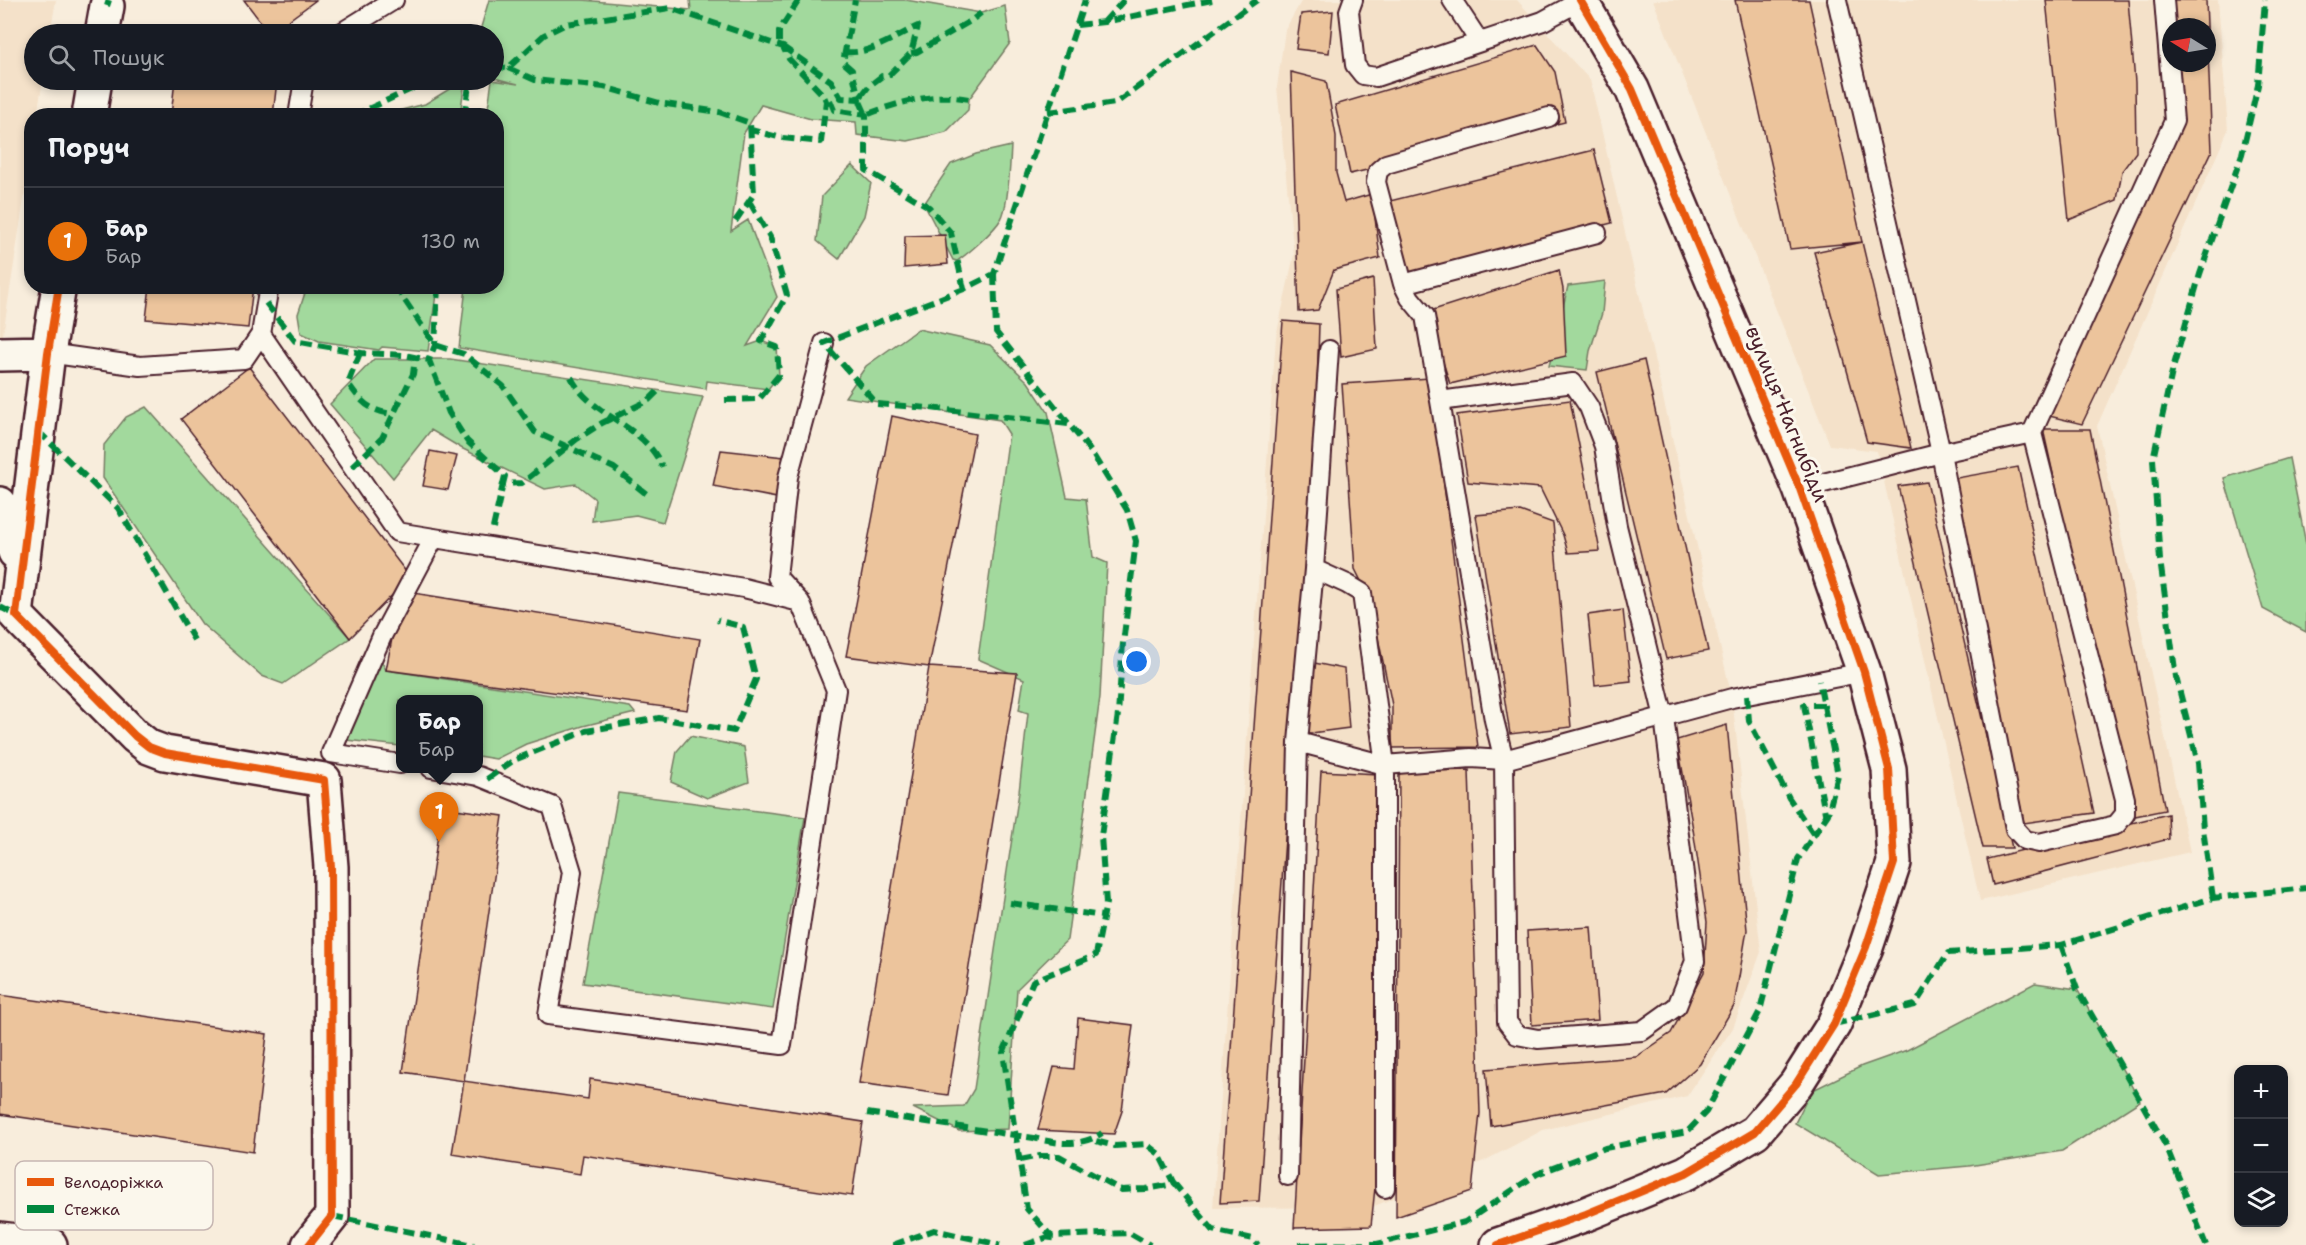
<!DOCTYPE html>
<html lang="uk">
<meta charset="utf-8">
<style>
:root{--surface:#171b24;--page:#20242c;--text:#f1f3f6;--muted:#9ea1a6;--line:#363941;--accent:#0f766e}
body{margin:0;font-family:"Shantell Sans",sans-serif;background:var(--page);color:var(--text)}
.controls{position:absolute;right:18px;bottom:18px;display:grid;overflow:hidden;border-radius:12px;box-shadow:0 3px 9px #0003}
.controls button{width:54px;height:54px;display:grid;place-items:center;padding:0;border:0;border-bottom:2px solid var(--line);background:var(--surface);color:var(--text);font:30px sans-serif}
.compass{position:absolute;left:2162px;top:18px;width:54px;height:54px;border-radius:50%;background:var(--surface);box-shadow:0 3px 9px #0003;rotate:281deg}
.you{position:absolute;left:1137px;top:662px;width:21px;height:21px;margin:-15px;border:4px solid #fff;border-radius:50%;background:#1a73e8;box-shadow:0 0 0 9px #1a73e833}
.badge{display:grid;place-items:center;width:39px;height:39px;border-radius:50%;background:var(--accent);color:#fff;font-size:20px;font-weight:700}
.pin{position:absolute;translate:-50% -50px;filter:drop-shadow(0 2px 3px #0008)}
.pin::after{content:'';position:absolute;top:32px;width:21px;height:18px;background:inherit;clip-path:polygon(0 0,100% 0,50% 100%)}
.popup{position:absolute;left:396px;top:695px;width:87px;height:78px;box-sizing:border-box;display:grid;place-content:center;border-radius:12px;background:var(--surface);filter:drop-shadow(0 2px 4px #0005);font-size:20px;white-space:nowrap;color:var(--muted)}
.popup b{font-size:22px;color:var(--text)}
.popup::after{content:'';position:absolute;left:50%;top:100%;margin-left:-12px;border:12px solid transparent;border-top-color:var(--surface)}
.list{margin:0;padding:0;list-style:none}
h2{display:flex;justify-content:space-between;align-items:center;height:78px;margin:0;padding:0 24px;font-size:26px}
h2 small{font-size:20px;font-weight:400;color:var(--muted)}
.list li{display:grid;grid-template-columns:39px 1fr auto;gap:18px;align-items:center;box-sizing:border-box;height:108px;padding:0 24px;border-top:2px solid var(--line)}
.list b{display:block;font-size:22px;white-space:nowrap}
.list p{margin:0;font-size:20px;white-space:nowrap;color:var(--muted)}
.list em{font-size:20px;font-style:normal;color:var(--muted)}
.icon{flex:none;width:33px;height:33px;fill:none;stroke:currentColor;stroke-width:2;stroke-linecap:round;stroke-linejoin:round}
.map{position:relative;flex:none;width:2306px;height:1245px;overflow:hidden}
.search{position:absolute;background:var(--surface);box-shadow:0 3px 9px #0003;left:24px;top:24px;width:480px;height:66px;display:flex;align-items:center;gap:15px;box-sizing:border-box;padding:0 21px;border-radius:33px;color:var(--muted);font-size:22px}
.panel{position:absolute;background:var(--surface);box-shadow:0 3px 9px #0003;left:24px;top:108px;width:480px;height:186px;border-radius:24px}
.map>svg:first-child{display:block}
.built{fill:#f4e1c9;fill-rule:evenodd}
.green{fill:#a2d99d;stroke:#767c64;stroke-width:1.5}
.building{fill:#ecc49c;stroke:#4a1f2b;stroke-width:1.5}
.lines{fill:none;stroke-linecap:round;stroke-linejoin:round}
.lane-casing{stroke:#4a1f2b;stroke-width:22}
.street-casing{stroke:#4a1f2b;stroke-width:38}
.secondary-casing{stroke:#4a1f2b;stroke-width:38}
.lane{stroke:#fbf7ec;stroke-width:18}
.street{stroke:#fbf7ec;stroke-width:33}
.secondary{stroke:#fbf7ec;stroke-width:33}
.quiet{stroke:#00873e;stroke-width:6;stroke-dasharray:12 6;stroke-linecap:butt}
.cycleway-casing{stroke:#fbf7ec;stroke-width:11}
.cycleway{stroke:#e8590c;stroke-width:8}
.labels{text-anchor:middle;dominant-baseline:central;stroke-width:6;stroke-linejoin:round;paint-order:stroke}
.street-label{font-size:21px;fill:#4a1f2b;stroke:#fbf7ec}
.key{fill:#fbf7ec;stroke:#c6b6b2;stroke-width:1.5}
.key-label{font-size:16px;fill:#4a1f2b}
</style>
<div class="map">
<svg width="2306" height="1245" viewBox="0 0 2306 1245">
<rect width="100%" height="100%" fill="#f8eddc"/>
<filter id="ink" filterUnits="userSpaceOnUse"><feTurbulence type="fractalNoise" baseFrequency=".0167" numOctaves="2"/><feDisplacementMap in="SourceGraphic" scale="12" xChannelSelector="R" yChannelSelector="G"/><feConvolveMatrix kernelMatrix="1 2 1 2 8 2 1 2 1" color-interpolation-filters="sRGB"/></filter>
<g filter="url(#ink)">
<!-- built -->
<path class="built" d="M0,0H56L50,34H34V80H43L37,115L32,116L31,154L0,354Z
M1302,0H1517L1590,80L1732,698L1761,952L1733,1028L1687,1096L1543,1130L1486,1160L1372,1207L1213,1208L1276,337L1294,255L1277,87L1285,30Z
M1653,0H2218L2228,130L2097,426L2190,852L1980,901L1877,451L1830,445ZM2171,27H2207V63H2171Z"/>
<!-- green -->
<path class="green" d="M489,0H583L691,10L690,0H906L981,13L1005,6L1010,43L969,99L968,110L946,132L908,141L857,135L856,122L811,119L761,105L744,133L731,231L748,220L777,297L747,346L761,341L777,347L779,375L768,389L707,381L706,389L459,348L466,287L496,286V116L487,115L492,80L518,84L494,78V34H479Z
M464,80H465L460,115H382L425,104Z
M1011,146C1010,162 1009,206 1001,219C994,231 969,253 957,261L953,260L924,204L951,164L976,154Z
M852,165L871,183L864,216L839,259L817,241L822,196Z
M1605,281L1602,313L1590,351L1587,370L1549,366L1568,286Z
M307,287H437L428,351L382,347L379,350L319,341L301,333L298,314Z
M918,329L990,345L1028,382L1048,412L1067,497L1086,499L1093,557L1107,563L1100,697L1067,940L1017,989L1008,1129L959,1131L913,1108L964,1106L974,1089L1019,792L1028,713L1019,710L1024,679L978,659L1009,434L1000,420L845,397L866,366Z
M374,359H450L703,397L663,522L636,515L592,521L595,499L576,484L545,489L461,448L431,430L393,478L330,404Z
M146,407L350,638L283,684L262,676L202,624L103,478L104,445L126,417Z
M2289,458L2306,544V632L2263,609L2224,478Z
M371,641L386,670L630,707L635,713L583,726L526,744L496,759L478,756V700H400V746L346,740L335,717Z
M690,736L744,747L749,782L707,798L671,782L677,751Z
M618,793L805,817L773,1009L583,983Z
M2035,983L2077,989L2140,1101L2062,1151L1969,1166L1879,1174L1795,1123L1811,1091L1862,1066L1907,1050Z"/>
<!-- building -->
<path class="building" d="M244,0H316L270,34Z
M1735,0H1809L1862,242L1790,249Z
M2046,0H2128L2135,82L2136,152L2122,171L2117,200L2069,220Z
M2173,0H2206L2212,151L2082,424L2045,415L2181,124L2177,63H2207V27H2174Z
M1333,11L1329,53L1296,49L1301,14Z
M1537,45L1555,72L1565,122L1350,174L1335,105Z
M1291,72L1326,81L1336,136V173L1344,202L1372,194L1380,258L1334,270L1318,310L1299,312Z
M175,80H277L273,116H171Z
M1594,150L1612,223L1406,275L1386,202Z
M945,235L948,264L904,268L905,236Z
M1862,242L1911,448L1867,442L1814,252Z
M1559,270L1563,289L1566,356L1450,384L1427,312Z
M1373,279L1377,349L1341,357L1336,289Z
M150,286H253L248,328L146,319Z
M1283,321L1319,324L1314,491L1297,672L1259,1201L1220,1203Z
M1644,360L1708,651L1666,659L1597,372Z
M249,367L410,577L350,638L181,419Z
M1430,378L1478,747L1392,748V705L1370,599L1355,569L1342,384Z
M1570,400L1600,551L1568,553L1563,535L1540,488L1468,482L1457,415Z
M892,416L975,434L929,667L846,656Z
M2043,429H2090L2165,810L2130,817Z
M721,450L784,457L777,498L713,486Z
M430,451L457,456L448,490L423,486Z
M2018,467L2094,813L2024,823L1951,479Z
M1927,482L2012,848H1983L1898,486Z
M1520,511L1553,523L1571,727L1510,734L1476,515Z
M401,591L700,639L687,710L386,670Z
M1623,610L1631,681L1595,685L1588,615Z
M1305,661L1344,669L1349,728L1304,734Z
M929,667L1017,673L948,1095L859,1083Z
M1727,725L1747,930L1734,1006L1700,1064L1666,1094L1491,1126L1486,1069L1636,1057L1671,1033L1704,972L1707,922L1693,829L1677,740Z
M1469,770L1480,1113L1472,1191L1396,1217L1399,772Z
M1321,771L1378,774L1376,1178L1371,1226L1294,1228Z
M442,807L503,816L464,1081L403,1072Z
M2168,814L2169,839L1993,885L1987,859Z
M1591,927L1598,1020L1532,1025L1527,931Z
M0,995L267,1034L253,1152L0,1114Z
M1078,1018L1133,1025L1122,1111L1114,1134L1038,1130L1054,1067L1074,1069Z
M590,1079L863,1122L852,1196L583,1155L580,1174L452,1154L464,1081L588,1099Z"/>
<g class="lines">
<!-- lane casing -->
<g class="lane-casing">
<path id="lane" d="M1353,0L1349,11L1355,65L1363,75L1376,77L1543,21L1580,1
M1452,0L1479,41
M1837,0L1941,453L2015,829L2025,840L2039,843L2116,825L2125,814V799L2032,433L2174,121L2164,0
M339,34L394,0
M298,116L304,80
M1549,117L1386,164L1378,171L1376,182L1403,284L1597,233
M1403,284L1410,298L1425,316L1440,401
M269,286L261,334L397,532L744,588L800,602L836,690L782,1045L548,1015L572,872L552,806L478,776L431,768
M48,353L140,366L244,359L261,334
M1573,383L1589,407L1604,446L1617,526L1664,717L1695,961L1677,1006L1642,1031L1538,1039L1517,1035L1507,1022L1504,760L1494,720L1440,401Z
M1800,489L1941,453L2032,433
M1314,569L1347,584L1362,593L1385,765V1188
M800,602L777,577L788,477L824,343
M1298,742L1385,765L1471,758L1504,760L1732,698L1864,672
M400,764L331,753L382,636L434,538
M1288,1176L1298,742L1314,569L1329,350"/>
</g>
<!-- street casing -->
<g class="street-casing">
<path id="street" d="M102,34L107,6
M89,116L95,80
M59,286L48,353L16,615L135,736L149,747L165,753L324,780L331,867L332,1216L309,1245
M0,354L48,353
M0,504L14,523L15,552
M1498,1245L1586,1214L1686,1173L1755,1132L1796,1084L1834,1024L1866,947L1894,863L1889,769L1864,672L1800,489L1632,89L1580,0"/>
</g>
<!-- secondary casing -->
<g class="secondary-casing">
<path id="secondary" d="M0,1239L50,1245"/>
</g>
<!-- lane -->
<use href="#lane" class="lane"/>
<!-- street -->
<use href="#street" class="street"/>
<!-- secondary -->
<use href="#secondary" class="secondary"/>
<!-- quiet -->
<path class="quiet" d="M799,0L779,31V44L831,81L841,98L859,99L852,70L843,62L855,0
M107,6L109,0
M1104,22L1124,0
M1077,25L1104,22L1212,0
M845,52C870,55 896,36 918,26L911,53L889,75L882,76L869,86L859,99L866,115C899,102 933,92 969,99
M911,53L917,52L972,20L981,13
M494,67L508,68L544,35L566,24L670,8L783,47L789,59L824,96L826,101L821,142L782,138L751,130
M508,68L535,80L604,87L659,103L719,112L750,123L754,194L732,226
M830,100L834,110L866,115V170L929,207L951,233L964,289
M1048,112L1116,103L1257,0
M353,116L431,80
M464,116L470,80
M994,274L996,332L1092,453L1127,510L1136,541L1123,643L1118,714L1101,836L1106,903L1096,955L1033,981L1003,1053L1027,1209L1051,1236L1050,1245
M395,286L435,345L464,354L503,386L535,432L614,468L649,496
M438,286L435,345L429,360L449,413L467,441L505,476L503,484
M266,303L295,341L362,353L404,355L429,360
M360,353L348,383C361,402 369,411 393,414
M571,377C590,417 645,424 662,467
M725,400L759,399L779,375L777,347L761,341L787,295L770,237L749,201
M1068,424L930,408L877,404L824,343L964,289L994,274L1085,0
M38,431L118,508L194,640
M352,467L382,438L413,374L415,358
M493,528L503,484L522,483L577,439L602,423L649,400L659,390
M0,607L16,615
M1747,695L1749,721L1789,798L1814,835
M1824,705H1804L1826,818
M487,779L514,760L586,731L659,718L734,731L756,679L743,627L717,620
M2213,898L2203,829L2198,763L2176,677L2160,560L2153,459L2172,372L2200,274L2242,154L2258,85L2265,0
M1010,903L1103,916
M2061,945L2077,989L2166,1146L2206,1245
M1834,1024L1915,1005L1948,953L2061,945L2213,898L2306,888
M867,1113L1034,1138C1057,1144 1082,1147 1102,1133
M1020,1160L1040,1156H1059L1121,1190L1146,1189L1174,1184L1159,1154L1146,1144L1115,1146L1092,1140
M1173,1182L1213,1230L1253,1239L1258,1245
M332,1216L474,1245
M893,1245L934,1230L1000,1245
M1025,1245L1051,1236L1129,1233L1150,1245
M1299,1245L1377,1244L1465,1222L1537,1174L1605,1148L1687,1132L1706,1112L1760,1011L1798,859L1828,814L1838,775L1819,681"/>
<!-- cycleway casing -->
<g class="cycleway-casing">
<path id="cycleway" d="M59,286L48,353L16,615L135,736L149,747L165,753L324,780L331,867L332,1216L309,1245
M1498,1245L1586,1214L1686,1173L1755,1132L1796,1084L1834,1024L1866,947L1894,863L1889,769L1864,672L1800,489L1632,89L1580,0"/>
</g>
<!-- cycleway -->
<use href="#cycleway" class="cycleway"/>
</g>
</g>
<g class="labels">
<!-- street labels -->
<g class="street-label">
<text transform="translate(1787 414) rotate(68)">вулиця Нагнибіди</text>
</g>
</g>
<!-- legend -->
<rect x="15" y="1161" width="198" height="69" rx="9" class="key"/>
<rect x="27" y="1178" width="27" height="8" fill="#e8590c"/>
<rect x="27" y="1205" width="27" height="8" fill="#00873e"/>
<g class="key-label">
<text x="64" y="1188">Велодоріжка</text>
<text x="64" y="1215">Стежка</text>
</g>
</svg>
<div class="controls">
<button>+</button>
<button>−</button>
<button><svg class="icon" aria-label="layers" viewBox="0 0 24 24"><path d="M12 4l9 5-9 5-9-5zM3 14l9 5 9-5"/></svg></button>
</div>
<svg class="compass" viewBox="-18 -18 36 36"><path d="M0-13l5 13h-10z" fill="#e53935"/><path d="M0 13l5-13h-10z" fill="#9ea1a6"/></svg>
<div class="you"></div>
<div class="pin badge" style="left:439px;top:842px;background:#e8710a">1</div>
<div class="popup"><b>Бар</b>Бар</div>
<div class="search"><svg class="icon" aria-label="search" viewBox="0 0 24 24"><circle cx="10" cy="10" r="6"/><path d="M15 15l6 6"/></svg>Пошук</div>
<section class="panel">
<h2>Поруч<small></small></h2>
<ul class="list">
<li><span class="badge" style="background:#e8710a">1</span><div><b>Бар</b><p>Бар</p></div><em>130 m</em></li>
</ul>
</section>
</div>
